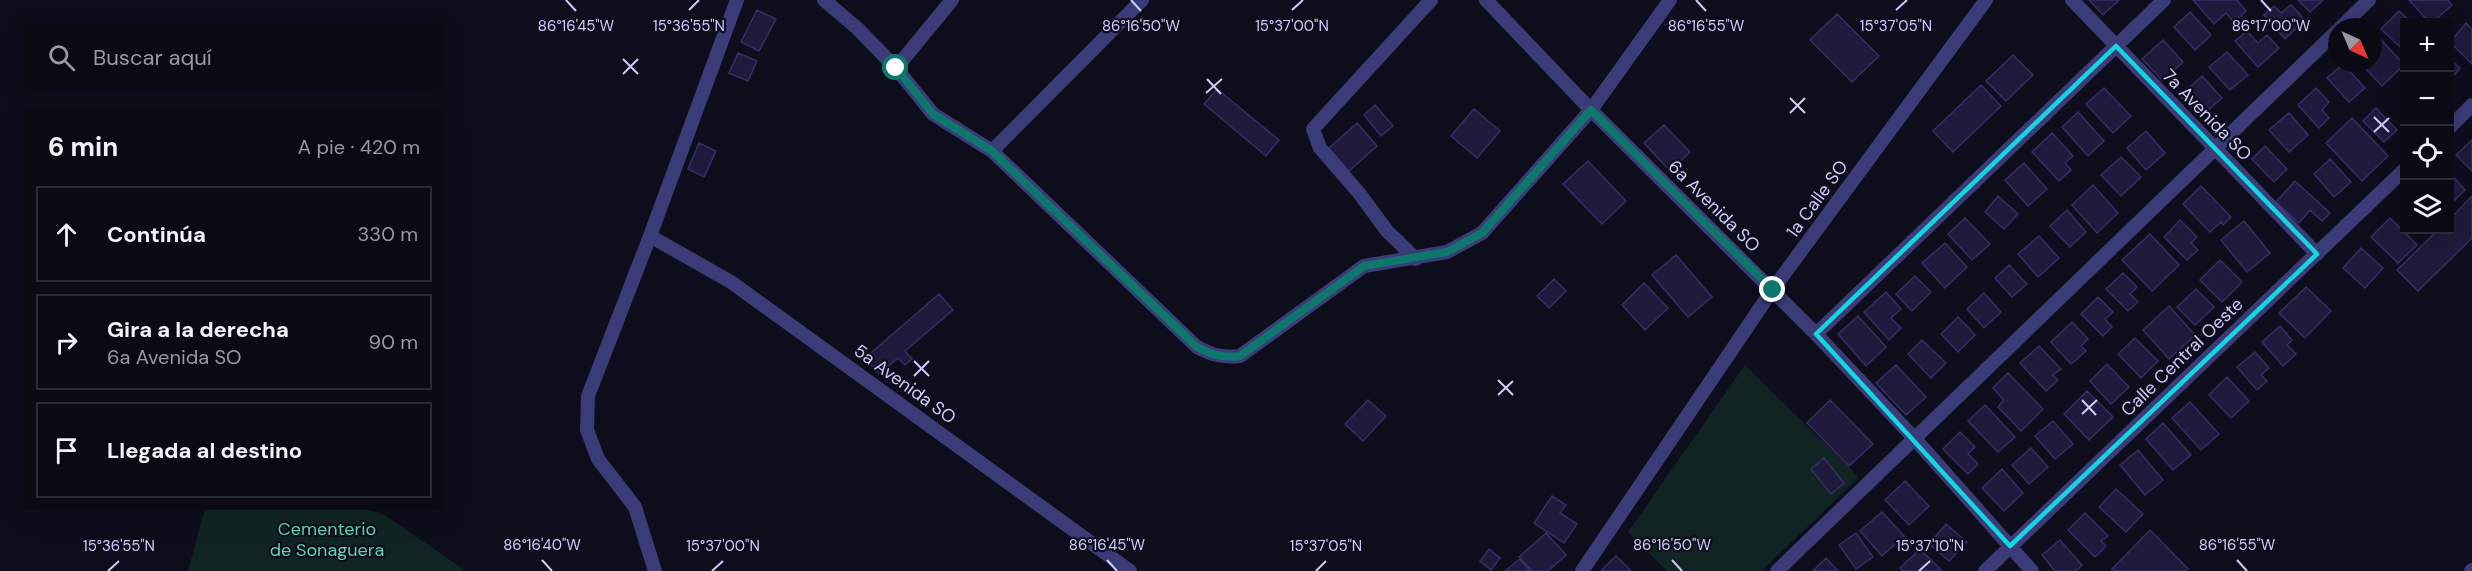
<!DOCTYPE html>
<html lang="es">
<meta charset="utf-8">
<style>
:root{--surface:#0a0a15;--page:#181822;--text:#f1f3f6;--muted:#999aa0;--line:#2a2b34}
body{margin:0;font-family:"DM Sans",sans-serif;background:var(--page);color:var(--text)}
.controls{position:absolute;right:18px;top:18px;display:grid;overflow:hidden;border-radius:0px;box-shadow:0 6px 24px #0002}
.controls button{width:54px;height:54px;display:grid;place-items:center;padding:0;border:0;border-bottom:2px solid var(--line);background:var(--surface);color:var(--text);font:30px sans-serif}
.compass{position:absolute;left:2328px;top:18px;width:54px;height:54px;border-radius:50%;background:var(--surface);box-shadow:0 6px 24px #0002;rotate:136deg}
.stop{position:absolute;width:18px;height:18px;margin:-14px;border:4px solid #0f766e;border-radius:50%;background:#fff}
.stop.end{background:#0f766e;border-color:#fff;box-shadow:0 2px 6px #0008}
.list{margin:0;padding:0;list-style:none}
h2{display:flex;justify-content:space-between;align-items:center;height:78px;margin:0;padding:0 24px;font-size:26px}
h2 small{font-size:20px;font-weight:400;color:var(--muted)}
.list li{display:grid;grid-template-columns:39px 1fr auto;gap:18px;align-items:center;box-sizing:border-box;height:96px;margin:0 12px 12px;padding:0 12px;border:2px solid var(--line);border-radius:0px}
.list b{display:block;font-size:22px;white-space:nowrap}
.list p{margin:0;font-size:20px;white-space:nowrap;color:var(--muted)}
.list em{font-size:20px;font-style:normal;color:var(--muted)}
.icon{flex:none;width:33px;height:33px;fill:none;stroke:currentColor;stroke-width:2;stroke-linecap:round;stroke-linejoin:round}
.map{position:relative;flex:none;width:2472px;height:571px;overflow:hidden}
.search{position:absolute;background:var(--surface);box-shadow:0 6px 24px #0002;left:24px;top:24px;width:420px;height:66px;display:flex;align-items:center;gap:15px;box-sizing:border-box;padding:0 21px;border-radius:0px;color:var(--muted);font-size:22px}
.panel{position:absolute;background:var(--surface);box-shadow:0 6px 24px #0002;left:24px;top:108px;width:420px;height:402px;border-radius:0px}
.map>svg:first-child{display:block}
.green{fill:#102523}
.building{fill:#1f1a3b;stroke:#362e65;stroke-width:1.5}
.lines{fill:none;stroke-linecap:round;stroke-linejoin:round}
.street{stroke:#3b3c77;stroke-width:14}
.route{stroke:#0f766e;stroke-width:8}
.marked{fill:none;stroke:#12d7e1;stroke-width:4.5;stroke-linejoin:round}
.ticks{fill:none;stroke:#cecbfb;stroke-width:2}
.labels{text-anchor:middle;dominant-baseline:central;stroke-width:4.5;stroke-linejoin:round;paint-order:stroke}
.street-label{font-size:18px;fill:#cecbfb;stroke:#0e0d1c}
.park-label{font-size:18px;fill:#5ed4b0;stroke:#0e0d1c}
.ticks-label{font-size:15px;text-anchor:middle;fill:#cecbfb;stroke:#0e0d1c;stroke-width:4.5;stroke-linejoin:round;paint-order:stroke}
</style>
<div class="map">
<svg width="2472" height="571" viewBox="0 0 2472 571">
<rect width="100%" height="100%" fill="#0e0d1c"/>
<!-- green -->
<path class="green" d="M1745,365L1859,477L1762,571H1667L1628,532Z
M205,509H364L383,514L466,571H188Z"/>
<!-- building -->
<path class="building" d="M2089,0H2119L2103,15Z
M2193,0H2237L2246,11L2234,22L2226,13L2214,24Z
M2298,0H2323L2310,12Z
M2409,0H2448L2452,5L2433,22H2429Z
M2291,5L2305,20L2285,39L2264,15L2274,6L2281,13Z
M757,10L776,19L759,51L741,42Z
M2399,11L2411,22H2404V44L2401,48L2381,29Z
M2190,12L2211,35L2195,50L2174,27Z
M1837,14L1879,56L1852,82L1810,40Z
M2466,23L2472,29V64L2450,42Z
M2247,31L2258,43L2267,35L2279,48L2258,67L2235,41Z
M2377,35L2404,65L2382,86L2360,63H2373V38Z
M2163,40L2183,62L2163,81L2142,59Z
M2227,52L2248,75L2230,90L2209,67Z
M738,53L757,61L748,81L729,73Z
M2013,55L2033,75L2006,101L1986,81Z
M2450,59L2460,68L2450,80Z
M2343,64L2365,88L2349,102L2327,78Z
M2202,76L2222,98L2200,117L2180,96Z
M1981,85L2001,106L1953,152L1933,131Z
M2104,88L2131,116L2113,133L2086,104Z
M2316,88L2329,102L2322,110L2329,118L2319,128L2298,105Z
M1217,89L1279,140L1266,156L1204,104Z
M1375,105L1393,126L1381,136L1364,115Z
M2376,108L2397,130L2384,142L2363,121Z
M1474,109L1500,131L1477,158L1451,136Z
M2078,112L2104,141L2088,156L2062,127Z
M2289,113L2308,135L2289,152L2269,130Z
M2352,118L2388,156L2362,181L2326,143Z
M1357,123L1377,146L1349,171L1329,148Z
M1664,125L1690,152L1670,171L1644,143Z
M2146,131L2165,153L2146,170L2127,148Z
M2052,133L2073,156L2065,163L2071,170L2059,181L2032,152Z
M2472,140V171L2456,155Z
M699,143L716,151L704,177L688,169Z
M2265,146L2287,169L2274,182L2252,159Z
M2121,157L2141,177L2121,196L2101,175Z
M2330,159L2351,182L2334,197L2314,174Z
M1588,161L1626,201L1602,224L1563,184Z
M2024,163L2047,189L2028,206L2005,180Z
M2450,173L2465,190L2450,205Z
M2295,181L2330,213L2322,221L2310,210L2299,223L2276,202Z
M2093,185L2118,213L2097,233L2072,205Z
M2201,186L2231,217L2223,225L2221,222L2210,232L2183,204Z
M1998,196L2018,214L2004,229L1985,212Z
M2472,196V238L2418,291L2397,270L2438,230H2450V219Z
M2067,210L2086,232L2070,247L2050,226Z
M1965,218L1990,244L1972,260L1948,234Z
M2390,218L2417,245L2398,263L2371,237Z
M2180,220L2197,237L2191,243L2198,250L2187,260L2164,237Z
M2244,221L2270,253L2247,272L2221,240Z
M2150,234L2179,265L2152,291L2122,260Z
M2039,236L2059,258L2038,277L2018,254Z
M1945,243L1967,267L1945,288L1922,263Z
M2361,248L2383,268L2365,288L2343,268Z
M1676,255L1712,297L1688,317L1652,275Z
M2220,260L2242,282L2222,302L2200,280Z
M2009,265L2027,284L2012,297L1995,278Z
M2123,273L2137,287L2130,294L2138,302L2128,311L2106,289Z
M1915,276L1931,292L1912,311L1896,294Z
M1554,279L1566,291L1549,308L1537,296Z
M1644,283L1668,308L1645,330L1622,305Z
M2306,287L2331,311L2305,338L2279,313Z
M2196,289L2214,307L2195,325L2177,307Z
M1886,292L1901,309L1891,318L1901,328L1889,340L1864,312Z
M1984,293L2001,312L1984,328L1967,309Z
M939,294L953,310L905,351L912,359L905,365L898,358L879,374L865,358Z
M2098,297L2113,312L2105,319L2112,327L2103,336L2081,314Z
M2169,306L2195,335L2169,359L2143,330Z
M1858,316L1886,347L1866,366L1838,334Z
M1958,317L1975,335L1958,352L1941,334Z
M2072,322L2088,339L2081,346L2086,351L2071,364L2051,342Z
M2280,326L2292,340L2287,345L2296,354L2283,366L2262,342Z
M2135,338L2158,361L2141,378L2118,354Z
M1922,340L1946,363L1931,378L1908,354Z
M2039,346L2061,369L2053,375L2058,380L2046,391L2020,363Z
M2255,352L2269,368L2261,375L2267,381L2257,390L2237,367Z
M2107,364L2129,387L2111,404L2090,381Z
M1896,365L1926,397L1906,415L1876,383Z
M2008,373L2043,409L2021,431L1998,407L2004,400L1993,388Z
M2227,377L2249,401L2231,418L2209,395Z
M2087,391L2113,417L2089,440L2064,414Z
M1368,400L1386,416L1363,441L1345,424Z
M1830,400L1873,444L1849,466L1807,423Z
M2190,402L2219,434L2201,450L2172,418Z
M1985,405L2015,437L1998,452L1968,421Z
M2053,421L2073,444L2055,459L2035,436Z
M2163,423L2191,455L2173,470L2146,439Z
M1960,432L1975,447L1968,454L1978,464L1968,474L1943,449Z
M2031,448L2048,467L2029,484L2012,465Z
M2138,450L2163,480L2145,495L2120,465Z
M1824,458L1844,483L1831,494L1811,469Z
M2002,469L2023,493L2004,511L1982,488Z
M1905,481L1929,506L1909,525L1885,500Z
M2116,489L2143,514L2126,532L2099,507Z
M1552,496L1566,505L1560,513L1577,524L1564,543L1534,523Z
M1882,512L1904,536L1882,556L1860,531Z
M2085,513L2108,536L2101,541L2106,546L2095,557L2068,530Z
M1946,524L1967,542L1949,561L1929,544Z
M2150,530L2188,569L2185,571H2115L2112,569Z
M1546,533L1566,555L1548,571H1532L1519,557Z
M1856,533L1873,557L1856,569L1839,545Z
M2060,540L2082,565L2076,571H2055L2042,555Z
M1489,549L1500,558L1491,570L1480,561Z
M1920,549L1942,571H1903L1900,568Z
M1616,556L1631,571H1601Z
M1826,558L1838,571H1813Z
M1520,559L1530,571H1505Z"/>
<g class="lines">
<!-- street -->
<path class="street" d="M824,0L858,29L896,68L933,114L992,151L1197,347C1212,355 1223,358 1240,356L1364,266L1447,252L1482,233L1591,110L1670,0
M1486,0L1591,110L1816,334L1915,439L2032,571
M2072,0L2317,254
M2341,27L2369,0
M896,68L952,0
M2450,127L2472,105
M992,151L1142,0
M650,236L731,282L1130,571
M1416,259L1387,231L1359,193L1320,148L1313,129L1431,0
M1816,334L2164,0
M655,571L635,507L598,459L587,430L588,396L650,236L737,0
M1582,571L1773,289L1986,0
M1777,571L2337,31
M1985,571L2404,170
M2471,571L2472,570"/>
</g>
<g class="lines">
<!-- route -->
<path class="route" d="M896,68L933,114L992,151L1197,347C1212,355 1223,358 1240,356L1364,266L1447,252L1482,233L1591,110L1773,290"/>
</g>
<!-- marked area -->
<path class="marked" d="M2116,46L2317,254L2010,546L1816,334Z"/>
<!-- ticks -->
<path class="ticks" d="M566,0L576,11M1131,0L1141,11M1696,0L1706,11M2261,0L2271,11M689,10L699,0M1292,10L1303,0M1896,10L1907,0M623,59L638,74M623,74L638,59M1207,79L1221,94M1206,93L1222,79M1790,98L1805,113M1790,113L1805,98M2374,117L2389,132M2374,132L2389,118M914,361L929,376M914,376L929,361M1498,380L1513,395M1498,395L1513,381M2082,400L2096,415M2082,414L2097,400M542,560L552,571M1107,560L1117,571M1672,560L1682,571M2237,560L2247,571M108,571L119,561M712,571L723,561M1316,571L1326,561M1919,571L1930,561"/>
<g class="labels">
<!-- street labels -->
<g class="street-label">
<text transform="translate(2207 115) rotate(46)">7a Avenida SO</text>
<text transform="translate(1817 199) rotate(-54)">1a Calle SO</text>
<text transform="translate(1714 206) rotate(45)">6a Avenida SO</text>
<text transform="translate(2182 357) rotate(-44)">Calle Central Oeste</text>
<text transform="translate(905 384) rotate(36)">5a Avenida SO</text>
</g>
<!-- park labels -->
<g class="park-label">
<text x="327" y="529">Cementerio<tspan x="327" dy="21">de Sonaguera</tspan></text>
</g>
</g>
<g class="ticks-label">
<text x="689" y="31">15°36'55"N</text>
<text x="1292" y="31">15°37'00"N</text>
<text x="1896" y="31">15°37'05"N</text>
<text x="576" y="31">86°16'45"W</text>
<text x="1141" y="31">86°16'50"W</text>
<text x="1706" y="31">86°16'55"W</text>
<text x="2271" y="31">86°17'00"W</text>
<text x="542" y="550">86°16'40"W</text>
<text x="1107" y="550">86°16'45"W</text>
<text x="1672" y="550">86°16'50"W</text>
<text x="2237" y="550">86°16'55"W</text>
<text x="119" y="551">15°36'55"N</text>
<text x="723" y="551">15°37'00"N</text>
<text x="1326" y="551">15°37'05"N</text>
<text x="1930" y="551">15°37'10"N</text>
</g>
</svg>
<div class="controls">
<button>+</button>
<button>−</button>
<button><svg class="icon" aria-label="locate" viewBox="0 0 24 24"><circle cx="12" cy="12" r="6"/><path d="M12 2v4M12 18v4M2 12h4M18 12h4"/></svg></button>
<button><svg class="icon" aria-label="layers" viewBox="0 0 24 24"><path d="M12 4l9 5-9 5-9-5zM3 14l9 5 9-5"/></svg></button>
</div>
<svg class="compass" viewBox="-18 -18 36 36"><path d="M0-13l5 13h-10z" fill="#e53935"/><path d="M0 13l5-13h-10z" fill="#999aa0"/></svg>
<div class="stop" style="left:896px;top:68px"></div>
<div class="stop end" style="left:1773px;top:290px"></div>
<div class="search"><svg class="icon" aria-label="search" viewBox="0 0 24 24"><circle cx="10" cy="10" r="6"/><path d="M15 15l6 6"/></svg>Buscar aquí</div>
<section class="panel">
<h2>6 min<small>A pie · 420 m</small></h2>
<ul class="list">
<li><svg class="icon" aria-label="ahead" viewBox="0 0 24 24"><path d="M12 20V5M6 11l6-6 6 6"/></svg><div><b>Continúa</b></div><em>330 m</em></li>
<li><svg class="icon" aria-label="right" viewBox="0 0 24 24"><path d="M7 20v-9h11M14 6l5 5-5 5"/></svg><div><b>Gira a la derecha</b><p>6a Avenida SO</p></div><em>90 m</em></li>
<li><svg class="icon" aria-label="arrive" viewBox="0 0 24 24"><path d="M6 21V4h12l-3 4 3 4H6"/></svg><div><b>Llegada al destino</b></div></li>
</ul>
</section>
</div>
